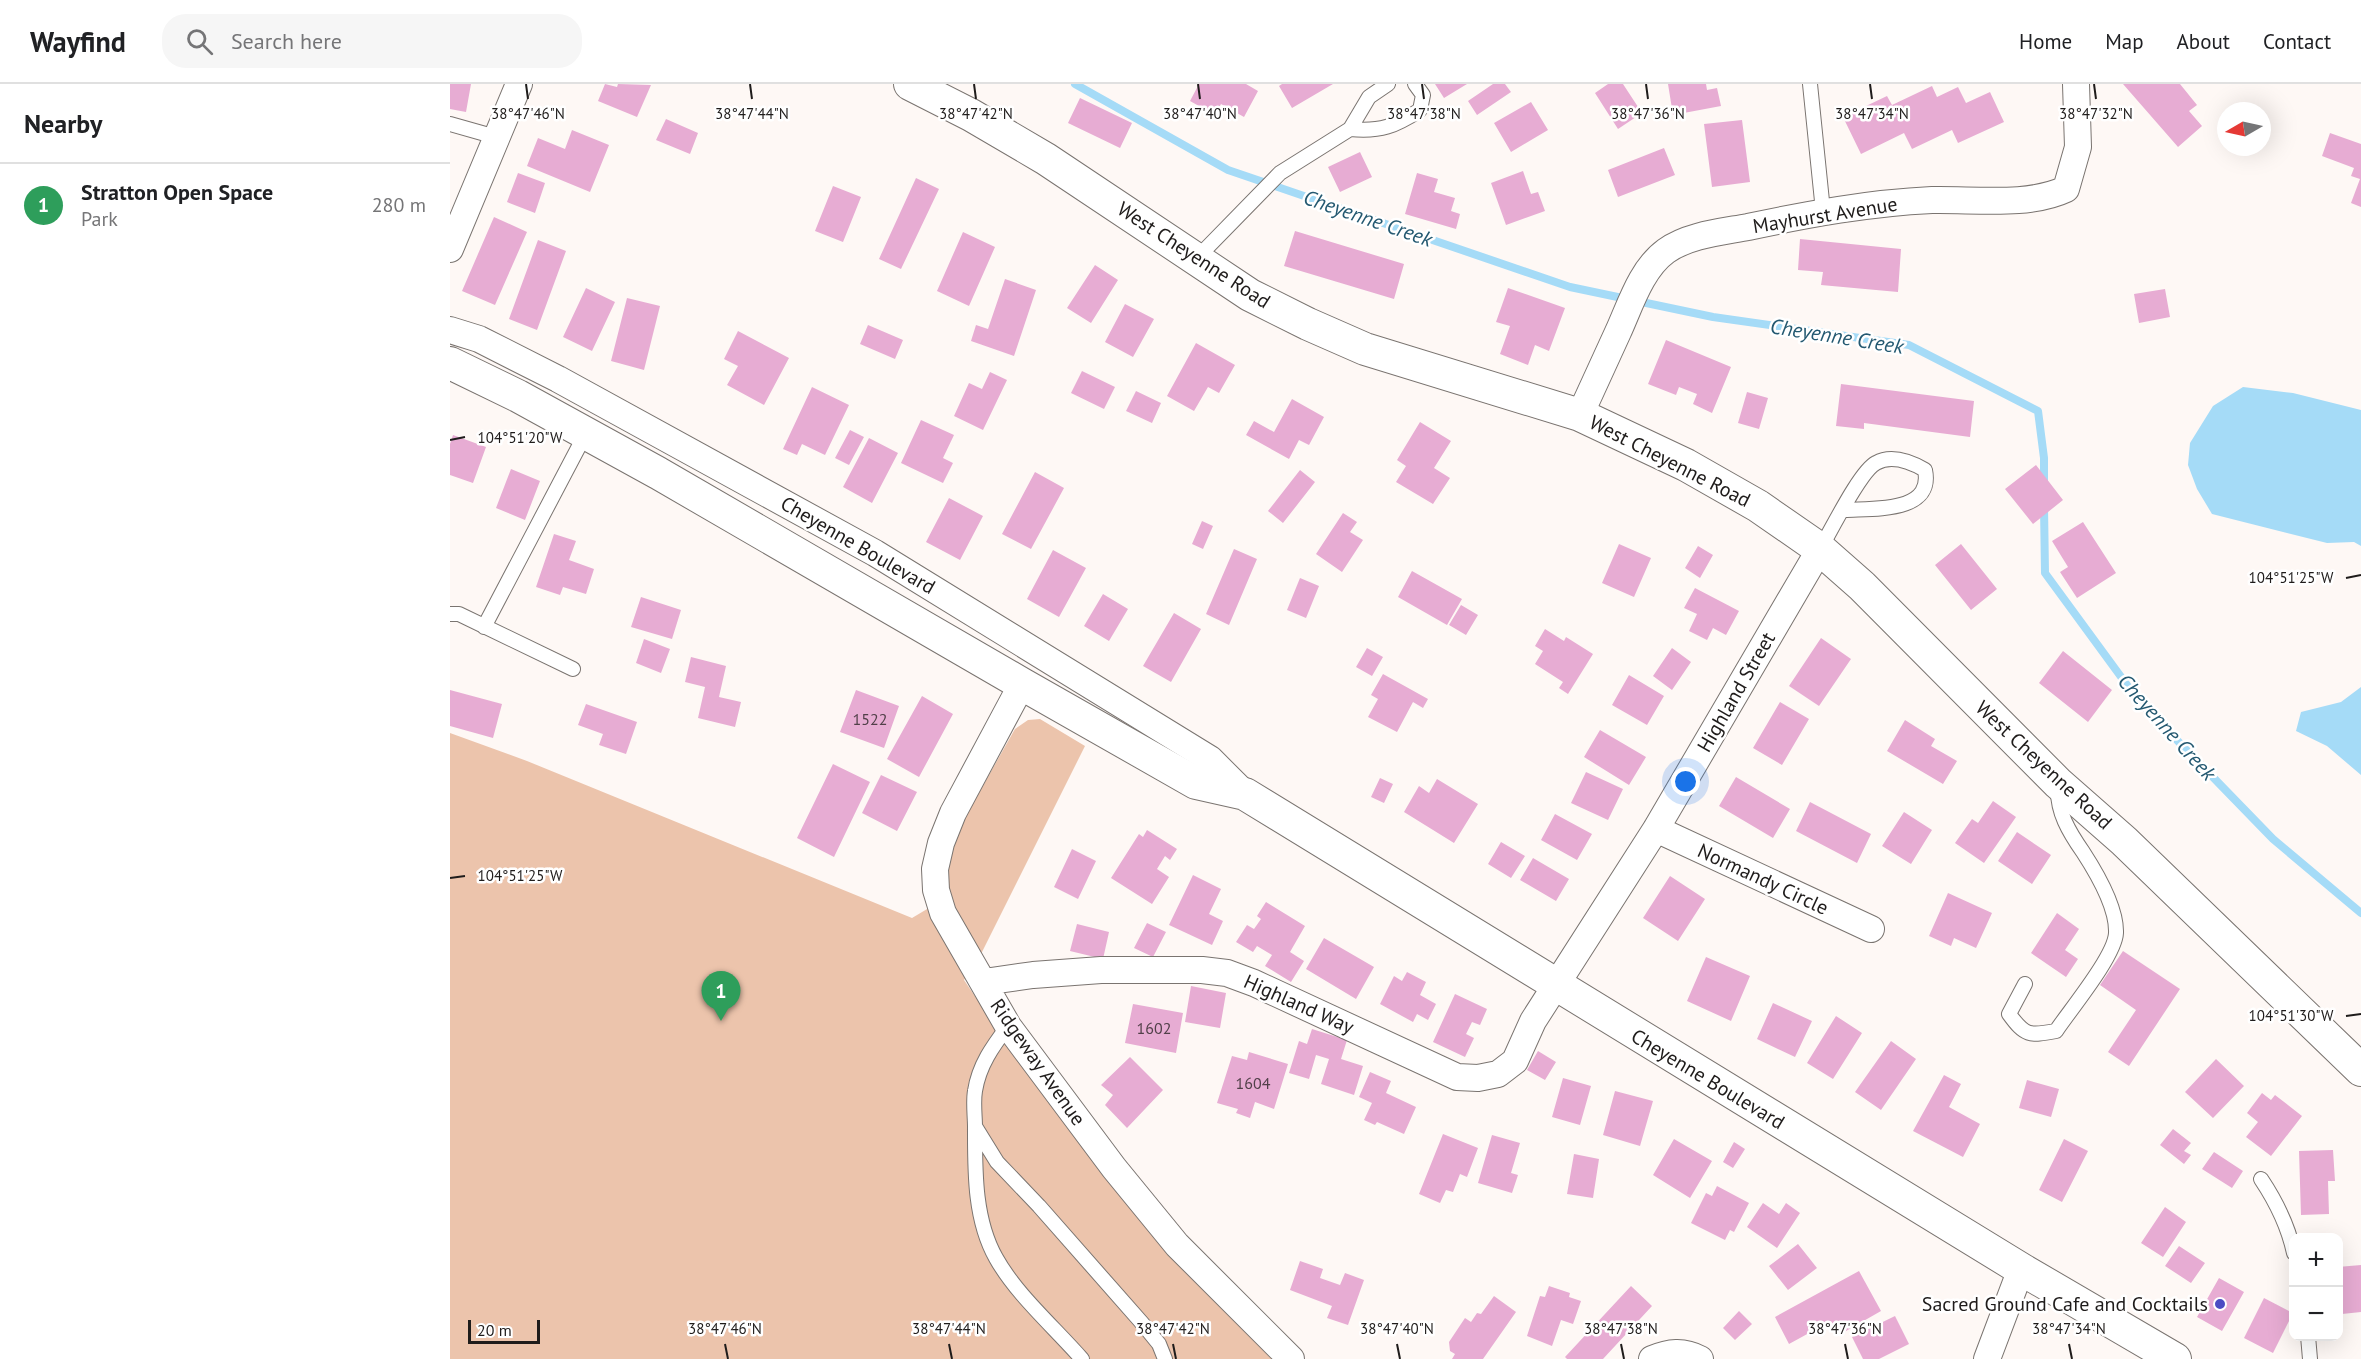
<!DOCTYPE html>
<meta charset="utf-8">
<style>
:root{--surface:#fff;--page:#f6f6f6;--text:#202124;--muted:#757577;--line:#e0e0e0;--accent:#ea580c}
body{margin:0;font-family:"PT Sans",sans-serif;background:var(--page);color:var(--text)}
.controls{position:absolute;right:18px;bottom:18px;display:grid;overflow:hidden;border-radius:12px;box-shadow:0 6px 24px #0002}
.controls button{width:54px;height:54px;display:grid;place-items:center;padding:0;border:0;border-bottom:2px solid var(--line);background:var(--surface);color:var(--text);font:30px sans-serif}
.compass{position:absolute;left:1767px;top:18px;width:54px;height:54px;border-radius:50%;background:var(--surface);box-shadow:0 6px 24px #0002;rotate:261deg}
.scale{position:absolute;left:18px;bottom:15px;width:72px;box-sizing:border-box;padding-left:6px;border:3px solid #1f1c1b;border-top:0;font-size:16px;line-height:21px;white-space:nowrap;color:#1f1c1b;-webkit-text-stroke:4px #fff;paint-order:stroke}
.you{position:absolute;left:1236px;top:698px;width:21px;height:21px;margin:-15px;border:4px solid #fff;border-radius:50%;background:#1a73e8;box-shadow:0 0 0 9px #1a73e833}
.badge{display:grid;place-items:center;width:39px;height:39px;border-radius:50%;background:var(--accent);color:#fff;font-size:20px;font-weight:700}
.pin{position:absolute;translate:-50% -50px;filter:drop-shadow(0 2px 3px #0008)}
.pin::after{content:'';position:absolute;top:32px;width:21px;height:18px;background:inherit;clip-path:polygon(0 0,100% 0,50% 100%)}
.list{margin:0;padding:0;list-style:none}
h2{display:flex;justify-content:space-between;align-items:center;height:78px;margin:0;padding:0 24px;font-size:26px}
h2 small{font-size:20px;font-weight:400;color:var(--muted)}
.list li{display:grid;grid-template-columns:39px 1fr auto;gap:18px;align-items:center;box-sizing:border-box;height:84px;padding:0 24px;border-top:2px solid var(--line)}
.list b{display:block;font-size:22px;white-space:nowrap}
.list p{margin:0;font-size:20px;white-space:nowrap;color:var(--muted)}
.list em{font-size:20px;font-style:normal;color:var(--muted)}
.icon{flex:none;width:33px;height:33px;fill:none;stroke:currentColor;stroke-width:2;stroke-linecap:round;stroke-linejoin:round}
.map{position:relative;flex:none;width:1911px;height:1275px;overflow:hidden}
header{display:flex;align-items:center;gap:36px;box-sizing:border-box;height:84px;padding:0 30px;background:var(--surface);border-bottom:2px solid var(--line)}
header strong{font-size:28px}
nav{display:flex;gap:33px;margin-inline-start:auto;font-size:21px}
.search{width:420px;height:54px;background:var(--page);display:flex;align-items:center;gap:15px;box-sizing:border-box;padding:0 21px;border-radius:24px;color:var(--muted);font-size:22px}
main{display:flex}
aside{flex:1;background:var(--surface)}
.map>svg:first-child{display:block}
.green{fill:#ecc4ac}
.water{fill:#a5dbf7}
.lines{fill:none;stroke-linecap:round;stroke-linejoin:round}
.stream{stroke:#a5dbf7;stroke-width:8}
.building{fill:#e7acd3}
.service-casing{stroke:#7a7470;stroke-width:16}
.minor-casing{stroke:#7a7470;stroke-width:28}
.tertiary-casing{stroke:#7a7470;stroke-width:34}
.service{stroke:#fff;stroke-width:14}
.minor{stroke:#fff;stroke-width:26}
.tertiary{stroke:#fff;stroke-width:32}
.ticks{fill:none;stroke:#1f1c1b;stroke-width:2}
.poi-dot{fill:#4c4cc3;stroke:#fff;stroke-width:2}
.labels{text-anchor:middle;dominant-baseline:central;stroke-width:5;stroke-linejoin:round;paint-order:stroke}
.number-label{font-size:16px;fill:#514049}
.street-label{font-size:20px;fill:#1f1c1b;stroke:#fff}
.poi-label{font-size:20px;fill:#1f1c1b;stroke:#fff;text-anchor:end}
.water-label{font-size:21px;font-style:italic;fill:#245971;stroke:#fff}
.ticks-label{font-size:15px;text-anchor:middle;fill:#1f1c1b;stroke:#fff;stroke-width:5;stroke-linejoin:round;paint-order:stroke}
</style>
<header>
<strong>Wayfind</strong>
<div class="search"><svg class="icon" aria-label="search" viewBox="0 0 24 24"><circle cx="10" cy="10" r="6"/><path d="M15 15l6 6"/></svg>Search here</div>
<nav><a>Home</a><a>Map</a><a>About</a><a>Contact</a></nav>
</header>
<main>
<aside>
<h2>Nearby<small></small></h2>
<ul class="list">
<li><span class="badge" style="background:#2e9e5b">1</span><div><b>Stratton Open Space</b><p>Park</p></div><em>280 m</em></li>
</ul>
</aside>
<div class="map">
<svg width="1911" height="1275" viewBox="0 0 1911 1275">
<rect width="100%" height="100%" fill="#fef8f5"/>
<!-- green -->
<path class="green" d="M590,635L635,662L532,868L514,896L570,979L648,1082L824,1275H0V649L77,677L462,834L499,812L497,796L499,773L505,751L565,645L578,636Z"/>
<!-- water -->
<path class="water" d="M1793,303L1843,309L1911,326V462L1904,458L1877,459L1762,430L1747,405L1738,381L1740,359L1763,322Z
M1911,603V691L1877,662L1846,647L1851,628L1891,618Z"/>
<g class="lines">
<!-- stream -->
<path class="stream" d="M625,0L778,86L1120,203L1263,233L1459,261L1588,327L1594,374V401
M1594,422L1595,489L1688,616L1823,755L1911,829"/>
</g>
<!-- building -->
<path class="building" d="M0,0H21L16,28L0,25Z
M155,0L167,3L168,0L201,1L187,33L148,17Z
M749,0H796L808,7L794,33L771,20L765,31L740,17Z
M832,0H883L842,24L829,2Z
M985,0H1017L994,14Z
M1043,0H1055L1061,8L1027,31L1018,17Z
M1158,0H1173L1192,29L1168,45L1145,9Z
M1218,0H1256L1257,6L1267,4L1271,22L1223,31Z
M1673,0H1730L1747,21L1739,27L1752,42L1728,63Z
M1482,2L1487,13L1508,3L1516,19L1540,8L1554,38L1508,59L1502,46L1462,65L1454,49L1411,70L1393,33L1437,12L1442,21Z
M630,14L682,39L670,64L618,39Z
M1081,18L1098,46L1061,68L1044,39Z
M216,35L248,49L240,70L206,56Z
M1292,36L1300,98L1262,103L1254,40Z
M122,46L159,61L140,108L77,82L88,54L115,65Z
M1880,49L1911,60V123L1901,119L1910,95L1901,92L1904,84L1872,72Z
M1214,64L1225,91L1168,113L1158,86Z
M910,68L922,93L890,108L878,83Z
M1073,87L1081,110L1088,108L1095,127L1056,141L1041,99Z
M68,89L95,99L85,129L57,118Z
M967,89L988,95L984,108L1005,114L1001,127L1010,130L1006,145L955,130Z
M466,94L489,105L451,185L429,175Z
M383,102L411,113L393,158L365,147Z
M44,133L77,148L45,221L12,207Z
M845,147L954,180L944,215L834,182Z
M513,148L545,163L519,222L487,207Z
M1350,155L1451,165L1448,208L1371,201L1373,188L1348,186Z
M88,156L116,167L87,246L59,235Z
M645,181L668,196L641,239L617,224Z
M555,195L586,206L564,272L521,257L526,241L538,245Z
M136,204L165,218L142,267L113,253Z
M1058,204L1115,224L1099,267L1085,261L1078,281L1050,270L1060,242L1046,238Z
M1715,205L1720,233L1689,239L1684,210Z
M177,214L210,222L194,286L161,277Z
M675,220L704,235L683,273L655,258Z
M418,241L453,256L445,275L410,260Z
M288,247L339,274L314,321L277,301L288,282L274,275Z
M1216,256L1281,283L1262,329L1243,320L1247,310L1229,303L1226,311L1198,300Z
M746,259L785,281L769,309L758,303L744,327L717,312Z
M632,287L665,303L654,325L621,309Z
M540,288L557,296L533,346L504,332L519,299L532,305Z
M1391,300L1524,317L1520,353L1414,339V345L1386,342Z
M362,303L399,321L375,371L352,360L347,371L333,365Z
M686,307L711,319L702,339L676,327Z
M1297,308L1318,314L1309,345L1288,339Z
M842,315L874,333L859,361L849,356L839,375L796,351L804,337L824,348Z
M471,336L504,351L493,374L503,379L493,399L451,379Z
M970,338L1001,357L984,384L1000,394L983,420L946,398L956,382L947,376Z
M400,346L414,353L399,381L385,374Z
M3,351L36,363L23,399L0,391V360Z
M419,354L448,369L422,419L393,403Z
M1586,381L1613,416L1583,440L1555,405Z
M61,385L90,397L75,436L46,424Z
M850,386L865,398L833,439L818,427Z
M585,388L614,404L581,465L552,450Z
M499,414L533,432L510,476L476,458Z
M893,429L907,438L900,448L913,456L892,488L866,470Z
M752,437L763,442L753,465L742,460Z
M1633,438L1666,489L1627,514L1610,488L1618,483L1602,457Z
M104,450L126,457L119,476L144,485L136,510L113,503L110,511L86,503Z
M1169,460L1201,474L1184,513L1152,499Z
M1511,460L1547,505L1521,526L1485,481Z
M1248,462L1263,471L1250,494L1235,484Z
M784,465L807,475L779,541L756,530Z
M603,466L636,484L609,533L577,515Z
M962,487L1012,515L997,541L948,513Z
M850,494L869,502L856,534L837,526Z
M1245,504L1289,527L1276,551L1263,544L1257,556L1239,547L1247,530L1234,524Z
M653,510L678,525L659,557L634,542Z
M191,513L231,526L222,555L181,543Z
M1011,521L1028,531L1016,551L999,541Z
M724,529L751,545L721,598L693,582Z
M1095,545L1114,557L1116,553L1143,570L1118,610L1109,604L1113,598L1085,580L1093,567L1085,562Z
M1371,554L1401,575L1369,622L1339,602Z
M194,555L220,565L211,589L186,579Z
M917,564L933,573L922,592L906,583Z
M1222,564L1241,578L1222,606L1203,592Z
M1613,567L1662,606L1638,638L1589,599Z
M241,573L276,582L269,613L291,618L285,643L248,634L255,603L235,598Z
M933,590L978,615L973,624L963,618L947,648L918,633L928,615L921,611Z
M1179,591L1214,612L1197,641L1162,621Z
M0,606L52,620L43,654L0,642Z
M406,606L449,622L434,664L390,648Z
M472,612L503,630L469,693L437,675Z
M1330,618L1359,635L1332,681L1303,664Z
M136,620L187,638L176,670L149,661L153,650L128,641Z
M1455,636L1485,655L1481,662L1507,677L1493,700L1437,667Z
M1150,646L1196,673L1179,701L1134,673Z
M383,680L420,698L384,773L347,754Z
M1136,688L1173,705L1158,736L1121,719Z
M431,691L467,708L447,747L412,729Z
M1286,693L1340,725L1323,754L1269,722Z
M930,694L943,700L934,719L921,713Z
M987,695L1028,720L1004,759L954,728L969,702L979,709Z
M1543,717L1566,733L1534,779L1505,759L1522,735L1528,739Z
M1360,718L1421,750L1407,779L1346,747Z
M1454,728L1482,746L1461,780L1432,762Z
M1105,730L1142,750L1127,776L1091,756Z
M697,746L727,765L720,776L715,772L707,785L719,793L702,820L661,794L689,750L693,753Z
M1567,748L1601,771L1582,800L1548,777Z
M1051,758L1075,772L1061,794L1038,780Z
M622,765L646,777L628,815L604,803Z
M1083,774L1119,795L1106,817L1070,796Z
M743,791L771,805L759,830L773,837L762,861L719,841Z
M1220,792L1255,815L1228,857L1193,834Z
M1498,809L1542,829L1526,864L1504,854L1501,862L1479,852Z
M816,818L855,842L840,868L854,877L841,898L815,882L822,871L807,862L803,868L786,858L797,841L804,845L811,835L807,832Z
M1607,829L1629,845L1615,866L1628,875L1616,893L1581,869Z
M697,839L716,848L703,873L684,864Z
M627,840L659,848L653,875L620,867Z
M874,854L924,883L906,915L856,885Z
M1673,867L1730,905L1679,982L1658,968L1686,926L1650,901Z
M1256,873L1300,892L1281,937L1237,917Z
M957,888L976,898L970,911L986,920L978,936L967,930L963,938L930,920L944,892L952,897Z
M741,902L776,909L770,944L735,938Z
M1005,910L1037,925L1030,941L1022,938L1016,950L1024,954L1015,973L983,958Z
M1323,919L1362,937L1345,973L1307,955Z
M683,920L733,929L726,969L675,959Z
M1386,932L1412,949L1383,995L1357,979Z
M862,945L897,956L891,975L913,982L904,1011L871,1000L879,975L866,971L859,995L839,989L849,957L857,960Z
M1441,957L1466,975L1431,1026L1405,1008Z
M1088,967L1106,978L1095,996L1077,986Z
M799,968L838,980L824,1025L805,1018L800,1034L786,1029L788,1025L767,1019L782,972L797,976Z
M680,973L713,1006L677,1044L655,1021L663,1011L651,1001Z
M1766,975L1794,1002L1763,1034L1735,1008Z
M920,988L941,997L936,1009L966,1023L954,1050L927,1038L925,1041L914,1036L922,1019L909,1013Z
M1494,991L1511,1000L1499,1023L1530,1040L1513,1073L1463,1047Z
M1113,994L1141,1002L1130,1041L1102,1033Z
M1577,996L1609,1005L1601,1033L1569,1024Z
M1165,1007L1203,1017L1190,1062L1153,1051Z
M1812,1009L1821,1016L1825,1011L1852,1032L1821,1072L1796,1053L1808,1038L1797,1029Z
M1723,1045L1741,1059L1734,1067L1741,1071L1734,1080L1710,1061Z
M993,1050L1028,1064L1017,1093L1010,1090L1003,1108L996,1106L990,1119L969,1110Z
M1042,1051L1070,1059L1061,1089L1068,1091L1062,1109L1028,1099Z
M1224,1055L1262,1077L1240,1114L1203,1091Z
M1614,1055L1638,1067L1612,1118L1589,1106Z
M1284,1058L1295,1065L1283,1084L1273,1078Z
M1883,1066L1885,1097H1878L1879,1130L1851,1131L1849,1067Z
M1764,1068L1793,1087L1782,1104L1752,1085Z
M1124,1070L1149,1075L1143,1114L1117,1110Z
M1267,1102L1299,1119L1284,1148L1280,1146L1275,1156L1241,1139L1256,1109L1262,1112Z
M1313,1119L1329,1130L1336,1119L1350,1129L1327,1164L1297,1143Z
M1715,1123L1736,1138L1713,1173L1691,1159Z
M1348,1160L1367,1184L1338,1206L1319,1182Z
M1729,1162L1755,1179L1741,1199L1715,1182Z
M850,1177L873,1185L870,1194L890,1201L895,1189L914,1196L898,1241L877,1234L882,1222L840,1206Z
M1911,1181V1228L1892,1230L1888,1183Z
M1409,1187L1431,1227L1389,1251L1381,1237L1339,1260L1325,1233Z
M1769,1194L1794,1208L1772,1247L1747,1233Z
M1099,1202L1120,1209L1119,1213L1131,1217L1123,1240L1111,1236L1102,1262L1077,1252L1090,1212L1095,1213Z
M1181,1202L1202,1222L1153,1275H1117L1115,1273Z
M1044,1212L1066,1228L1033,1275H1002L1005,1270L1000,1267L999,1258L1015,1234L1021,1238L1027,1229L1031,1230Z
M1814,1214L1843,1229L1823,1269L1794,1254Z
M1289,1227L1302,1240L1285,1256L1273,1244Z
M1445,1232L1459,1260L1429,1275H1413L1402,1253Z"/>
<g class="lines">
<!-- service casing -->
<g class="service-casing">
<path id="service" d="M1360,0L1373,127
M0,40L46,53
M900,45C931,48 945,42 970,26L973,11L965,0
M746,175L830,89L900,45L919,13L938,0
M1370,465C1381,447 1410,387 1426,379C1442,370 1461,378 1475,386C1484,430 1421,424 1394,426
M0,530H9L123,585
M34,543L136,349
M1575,900L1559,930C1575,952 1579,952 1606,947C1620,926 1665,872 1666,849C1667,823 1646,788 1633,768C1619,748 1607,728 1608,704
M558,942C543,962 529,981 525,1007C523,1018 525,1032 525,1043C525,1086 524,1135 546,1174C566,1210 604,1243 632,1275
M526,1044L547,1078L589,1122L692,1239L709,1260L715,1275
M1811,1095C1827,1119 1838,1141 1844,1169
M1858,1252L1860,1275"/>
</g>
<!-- minor casing -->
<g class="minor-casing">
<path id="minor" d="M0,165L69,0
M0,246L29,255L108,295L425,469L760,675L795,710
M1130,331C1143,303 1155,276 1168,248C1180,222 1191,185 1216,167C1238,151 1271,148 1298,143C1359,130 1419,119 1482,116C1524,115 1578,123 1616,105L1628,63L1626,0
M572,600L503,729L491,759L485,785L486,806L493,829L558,942L664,1084L727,1161L841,1275
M1206,745L1421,845
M534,898L583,891L651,886H752L777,889L804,899L1007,993L1028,994L1048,990L1065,977L1083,937L1206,745L1370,465
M1202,1275C1219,1268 1233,1266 1250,1275
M1537,1275L1571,1185"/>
</g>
<!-- tertiary casing -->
<g class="tertiary-casing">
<path id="tertiary" d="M460,0L521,31L596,75L800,211L858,240L915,265L1130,331L1236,381L1308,422L1370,465L1412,502L1608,699L1674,757L1911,986
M0,279L68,312L208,389L572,600L746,699L795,710L1571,1185L1725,1275"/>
</g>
<!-- service -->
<use href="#service" class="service"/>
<!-- minor -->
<use href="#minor" class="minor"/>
<!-- tertiary -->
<use href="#tertiary" class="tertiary"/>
</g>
<!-- ticks -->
<path class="ticks" d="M76,0L78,15M300,0L302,15M524,0L526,15M748,0L750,15M972,0L974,15M1196,0L1198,15M1420,0L1422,15M1644,0L1646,15M0,356L15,353M1896,494L1911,491M0,794L15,792M1896,932L1911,930M275,1260L278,1275M499,1260L502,1275M723,1260L726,1275M947,1260L950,1275M1171,1260L1174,1275M1395,1260L1398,1275M1619,1260L1622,1275"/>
<!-- markers -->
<circle class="poi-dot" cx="1770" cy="1220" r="6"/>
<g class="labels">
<!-- number labels -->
<g class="number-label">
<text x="420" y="635">1522</text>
<text x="704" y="944">1602</text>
<text x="803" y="999">1604</text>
</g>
<!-- street labels -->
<g class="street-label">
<text transform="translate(1375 131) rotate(-9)">Mayhurst Avenue</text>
<text transform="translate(744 171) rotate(33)">West Cheyenne Road</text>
<text transform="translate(1220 377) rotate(27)">West Cheyenne Road</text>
<text transform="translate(408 461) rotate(30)">Cheyenne Boulevard</text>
<text transform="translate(1286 608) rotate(-60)">Highland Street</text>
<text transform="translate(1594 681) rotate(43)">West Cheyenne Road</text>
<text transform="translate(1313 795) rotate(25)">Normandy Circle</text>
<text transform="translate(849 920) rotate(24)">Highland Way</text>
<text transform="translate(588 978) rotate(55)">Ridgeway Avenue</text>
<text transform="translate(1258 995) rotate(31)">Cheyenne Boulevard</text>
</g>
<!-- poi labels -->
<g class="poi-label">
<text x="1758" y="1220">Sacred Ground Cafe and Cocktails</text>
</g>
<!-- water labels -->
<g class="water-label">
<text transform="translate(918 134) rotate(19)">Cheyenne Creek</text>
<text transform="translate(1387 252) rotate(9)">Cheyenne Creek</text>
<text transform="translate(1717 643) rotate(48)">Cheyenne Creek</text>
</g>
</g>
<g class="ticks-label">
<text x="78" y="35">38°47'46"N</text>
<text x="302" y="35">38°47'44"N</text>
<text x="526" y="35">38°47'42"N</text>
<text x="750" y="35">38°47'40"N</text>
<text x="974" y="35">38°47'38"N</text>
<text x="1198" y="35">38°47'36"N</text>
<text x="1422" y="35">38°47'34"N</text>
<text x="1646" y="35">38°47'32"N</text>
<text x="70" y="359">104°51'20"W</text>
<text x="1841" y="499">104°51'25"W</text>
<text x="70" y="797">104°51'25"W</text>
<text x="1841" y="937">104°51'30"W</text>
<text x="275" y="1250">38°47'46"N</text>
<text x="499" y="1250">38°47'44"N</text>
<text x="723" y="1250">38°47'42"N</text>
<text x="947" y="1250">38°47'40"N</text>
<text x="1171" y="1250">38°47'38"N</text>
<text x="1395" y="1250">38°47'36"N</text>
<text x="1619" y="1250">38°47'34"N</text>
</g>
</svg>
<div class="controls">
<button>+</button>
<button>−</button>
</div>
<svg class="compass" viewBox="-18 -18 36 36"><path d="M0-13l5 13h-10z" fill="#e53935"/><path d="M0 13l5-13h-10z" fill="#757577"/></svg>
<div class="scale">20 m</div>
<div class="you"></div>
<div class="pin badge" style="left:271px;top:937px;background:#2e9e5b">1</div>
</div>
</main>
